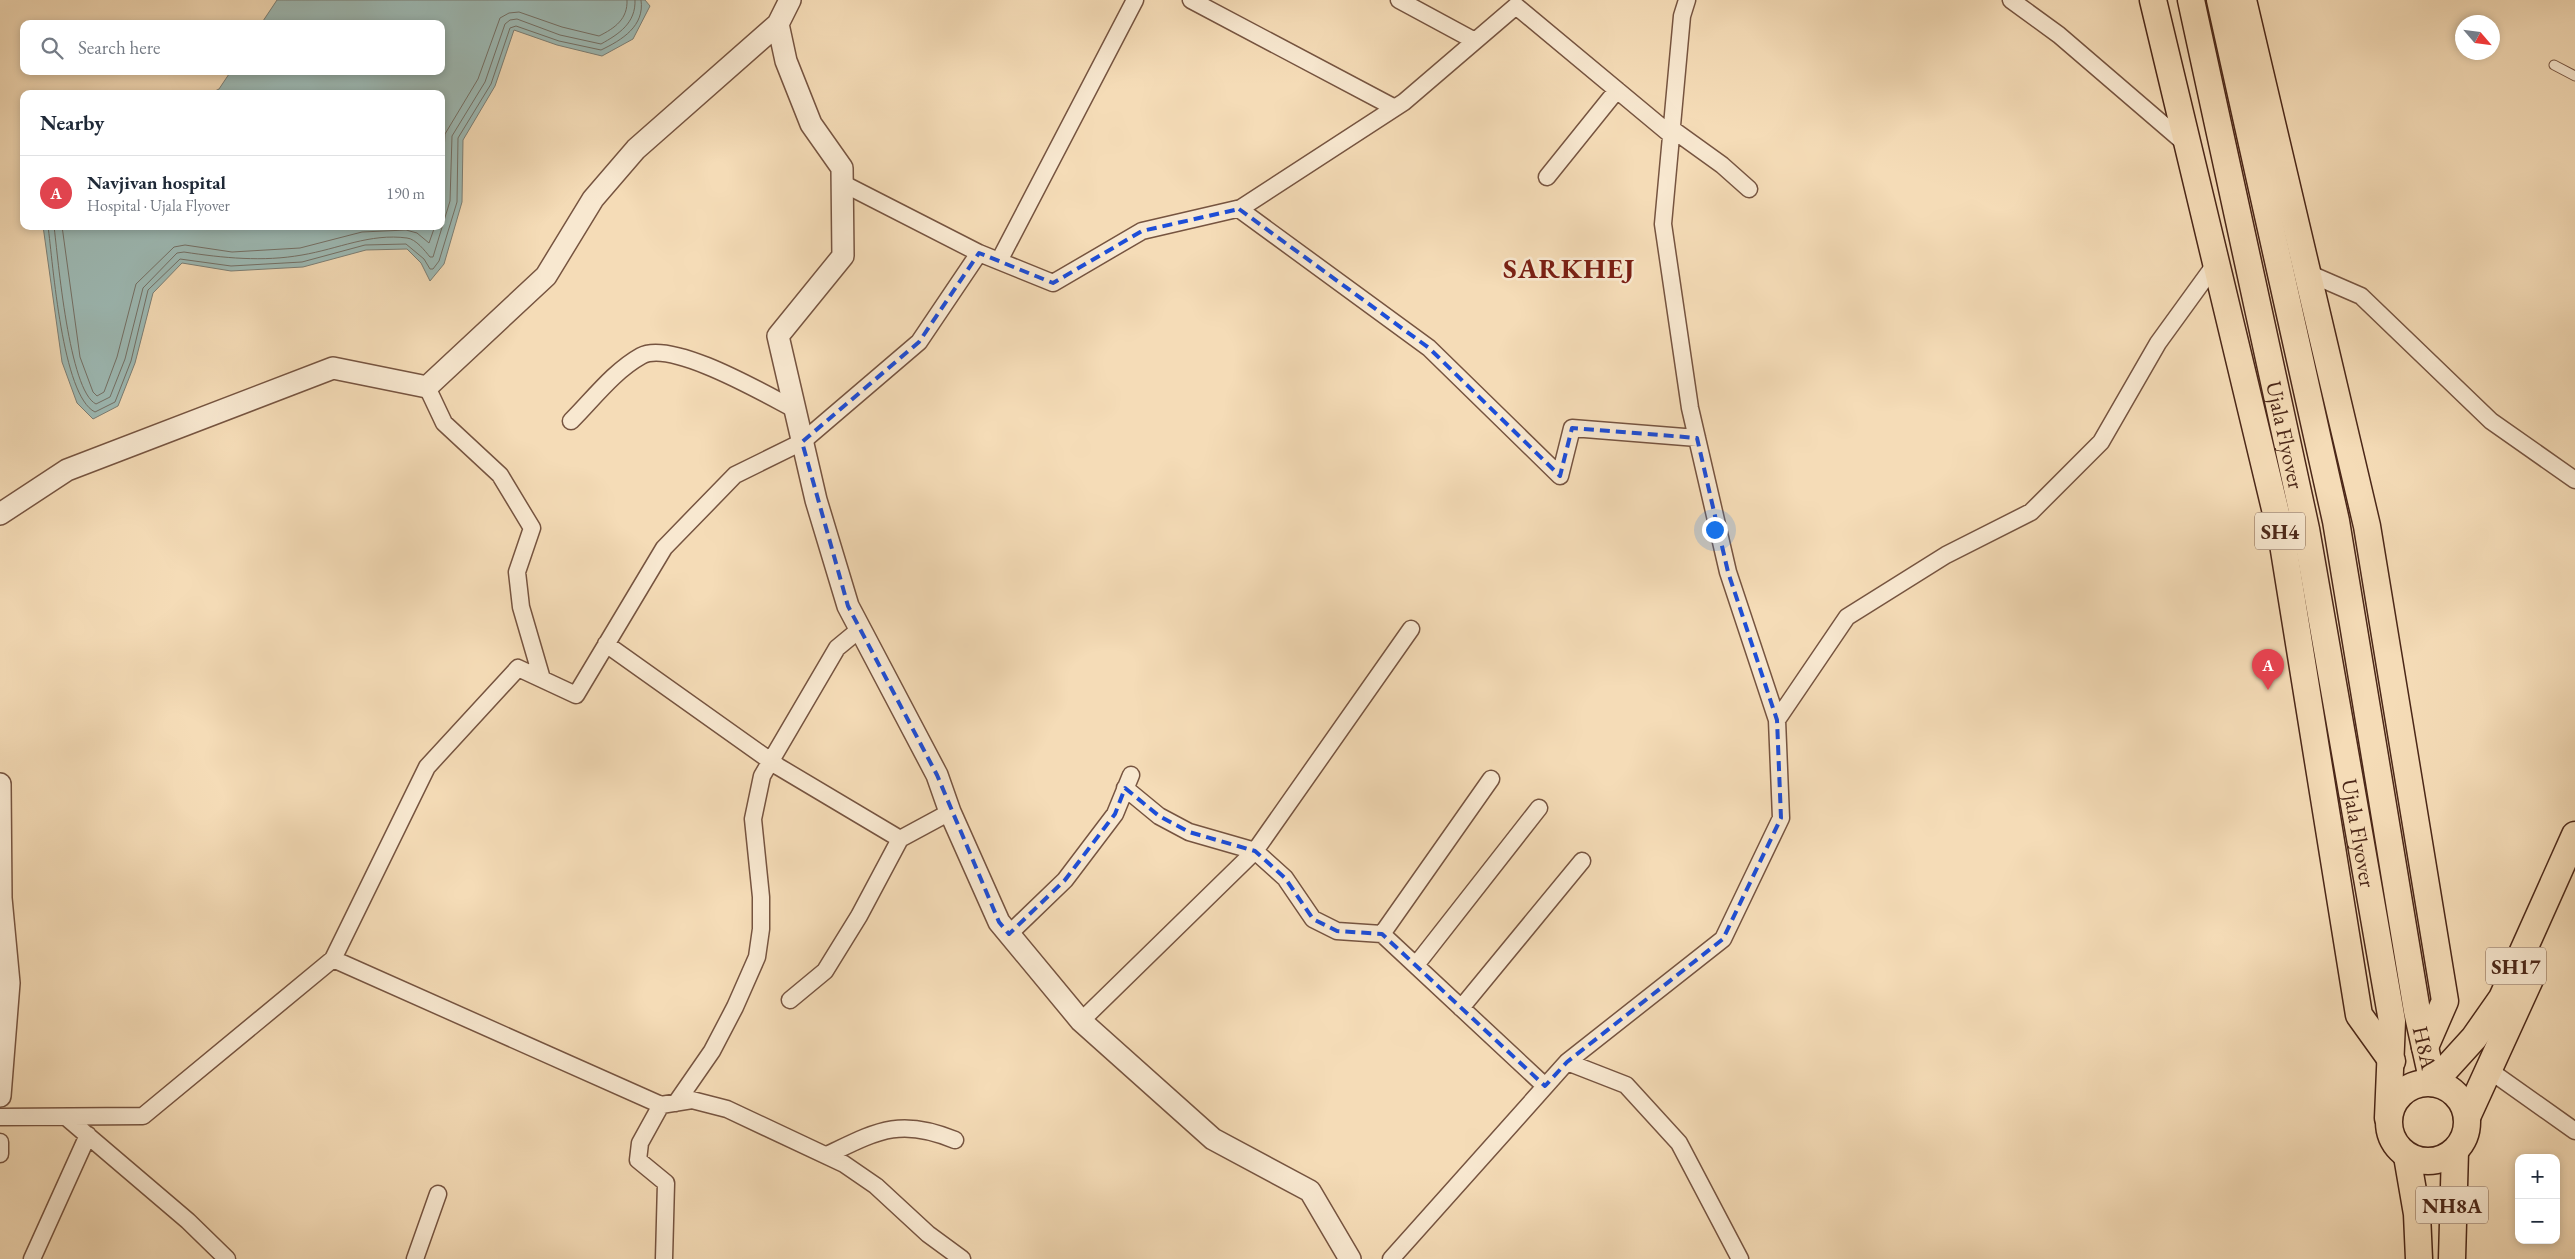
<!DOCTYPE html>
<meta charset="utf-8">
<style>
:root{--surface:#fff;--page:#f6f6f7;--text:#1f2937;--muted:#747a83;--line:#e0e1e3;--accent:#db2777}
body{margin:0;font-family:"EB Garamond",serif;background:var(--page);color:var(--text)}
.controls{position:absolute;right:15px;bottom:15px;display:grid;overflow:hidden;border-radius:10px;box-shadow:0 2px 8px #0003}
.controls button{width:45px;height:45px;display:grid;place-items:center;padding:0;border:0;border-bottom:1px solid var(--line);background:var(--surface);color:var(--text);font:25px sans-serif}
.compass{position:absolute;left:2455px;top:15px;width:45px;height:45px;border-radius:50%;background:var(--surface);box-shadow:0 2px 8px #0003;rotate:118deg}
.you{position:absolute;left:1714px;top:529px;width:18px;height:18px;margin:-12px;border:4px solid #fff;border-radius:50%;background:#1a73e8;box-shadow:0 0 0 8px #1a73e833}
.badge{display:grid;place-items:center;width:32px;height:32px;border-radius:50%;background:var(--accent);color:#fff;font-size:16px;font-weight:700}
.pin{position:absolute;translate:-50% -41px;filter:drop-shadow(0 1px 2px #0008)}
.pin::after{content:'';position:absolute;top:26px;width:18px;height:15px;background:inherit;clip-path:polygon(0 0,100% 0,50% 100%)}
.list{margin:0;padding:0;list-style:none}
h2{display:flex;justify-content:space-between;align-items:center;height:65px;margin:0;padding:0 20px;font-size:21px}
h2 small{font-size:16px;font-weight:400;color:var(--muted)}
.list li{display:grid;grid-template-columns:32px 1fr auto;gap:15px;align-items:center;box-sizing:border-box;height:75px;padding:0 20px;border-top:1px solid var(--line)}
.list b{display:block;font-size:19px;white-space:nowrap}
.list p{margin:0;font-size:16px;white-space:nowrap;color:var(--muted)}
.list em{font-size:16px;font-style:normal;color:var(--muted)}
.icon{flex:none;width:28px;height:28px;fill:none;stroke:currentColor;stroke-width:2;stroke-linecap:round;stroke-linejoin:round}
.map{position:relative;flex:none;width:2575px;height:1259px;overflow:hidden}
.search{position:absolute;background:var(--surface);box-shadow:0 2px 8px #0003;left:20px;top:20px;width:425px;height:55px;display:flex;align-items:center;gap:12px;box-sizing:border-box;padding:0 18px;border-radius:10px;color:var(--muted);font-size:19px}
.panel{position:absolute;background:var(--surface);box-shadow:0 2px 8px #0003;left:20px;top:90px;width:425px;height:140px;border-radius:10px}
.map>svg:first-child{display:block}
.water{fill:#9dbab5;stroke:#7c7f76}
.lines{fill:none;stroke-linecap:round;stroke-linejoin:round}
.shore{stroke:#747066;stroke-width:1}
.service-casing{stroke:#765440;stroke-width:11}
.minor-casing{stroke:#765440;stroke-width:19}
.tertiary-casing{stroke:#765440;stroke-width:24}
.primary-casing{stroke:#4b2718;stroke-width:29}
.service{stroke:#f8e8d0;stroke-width:9}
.minor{stroke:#f8e8d0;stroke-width:16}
.tertiary{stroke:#f8e8d0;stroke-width:21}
.primary{stroke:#f5dcb7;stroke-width:26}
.marked{fill:none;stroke:#1d4ed8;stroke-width:4;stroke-dasharray:10 6;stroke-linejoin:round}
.labels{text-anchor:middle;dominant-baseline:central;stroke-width:5;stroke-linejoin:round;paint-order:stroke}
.shield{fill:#f8e8d0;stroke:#7f614f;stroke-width:1}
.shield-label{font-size:21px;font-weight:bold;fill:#4b2718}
.street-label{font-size:22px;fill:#4b2718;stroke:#f8e8d0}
.district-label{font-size:28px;font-weight:bold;letter-spacing:1px;fill:#7a1f14;stroke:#f8e8d0}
</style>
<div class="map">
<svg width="2575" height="1259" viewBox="0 0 2575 1259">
<rect width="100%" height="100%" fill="#f5dcb7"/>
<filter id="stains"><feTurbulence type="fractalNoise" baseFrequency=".004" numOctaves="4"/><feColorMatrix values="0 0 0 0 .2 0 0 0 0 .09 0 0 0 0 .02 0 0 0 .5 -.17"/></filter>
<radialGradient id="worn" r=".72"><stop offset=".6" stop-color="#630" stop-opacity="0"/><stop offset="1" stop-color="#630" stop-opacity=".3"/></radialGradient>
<!-- water -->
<path class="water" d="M277,0H645L650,6L633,39L602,56L557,45L514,30L495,86L463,140L462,202L444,264L430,281L421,263L407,249L366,250L303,267L231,271L182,263L153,293L135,363L118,406L93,419L77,403L62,362L43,226H441V94H209L219,89L231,71H441V24H261Z"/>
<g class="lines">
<!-- shore -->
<path class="shore" d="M441,205L445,134L478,79L500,18L509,13L519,12L562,27L599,36C615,28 628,19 627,0
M48,226C53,263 62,396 95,412L115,402L131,361L148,290L180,259L231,266L302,262L365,245L406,244L424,259L430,269H433L439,261L457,202L458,138L491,84L510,28L516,26L559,41L601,50C622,40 645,26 641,0
M54,226C58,258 69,391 96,404L110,397L125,359L143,288L177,253L184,252C223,258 263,262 302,255C338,249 370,233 407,238C416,239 425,251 430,257H433L450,201L452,136L485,82L505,24L510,20L517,19L560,35L601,44C619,34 636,23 635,0
M62,226L80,357L93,392L97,396L104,392L117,357L136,284L174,247L185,245L232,252L300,248L362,232L406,230L417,233L429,243L435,226"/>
<!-- service casing -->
<g class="service-casing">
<path id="service" d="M2554,65L2575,76"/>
</g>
<!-- minor casing -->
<g class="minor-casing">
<path id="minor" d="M1191,0L1395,108
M1399,0L1475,41
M2011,0L2059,35L2187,145
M1672,129L1722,165L1749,189
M1547,177L1617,90
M842,183L979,253
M1239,209L1429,348L1560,476L1572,428L1697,438
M999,261L1135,0
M2308,273L2361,296L2491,421L2575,480
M427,387L444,423L500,475L532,528L517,572L521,607L542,679
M571,421C593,399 614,371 641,356C671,339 765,394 794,409
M606,644L779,767L900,839
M1777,720L1847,617L1946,555L2031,512L2101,442L2158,343L2216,263
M1491,779L1382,934L1545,1086
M1125,788L1159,816L1189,832L1255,851L1285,878L1313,919L1337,931L1382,934
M1009,934L1065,880L1115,814L1131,775
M333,959L661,1105L692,1100L727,1109L844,1164L876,1186L928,1234L962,1259
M1416,965L1539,808
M790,1000L825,971L859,916L900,839L950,812
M1461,1008L1582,861
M1081,1021L1255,851L1411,629
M1567,1062L1626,1085L1679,1143L1740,1259
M2489,1070L2575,1131
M676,1103L712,1051L735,1007L757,957L761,929V897L753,819L762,776L837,648L860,629
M661,1105L640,1143L638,1160L666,1183L664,1259
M0,1117L143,1116L333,959L427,767L518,668L576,695L664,548L735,475L802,442L919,342L979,253L1053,283L1142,231L1241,208L1404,102L1516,6L1671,135
M66,1117L188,1221L227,1259
M0,1142V1154
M827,1155C877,1131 900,1117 955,1140
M32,1259L88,1135
M415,1259L438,1194
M1391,1259L1567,1062L1723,939L1781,818L1777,720L1728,572L1690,408L1663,224L1682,16L1687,0"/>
</g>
<!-- tertiary casing -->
<g class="tertiary-casing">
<path id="tertiary" d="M778,24L786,61L811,124L842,168L843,256L778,336L816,500L848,606L937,775L950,812L999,922L1081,1021L1213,1139L1310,1191L1350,1259
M0,514L67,470L333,368L427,387L546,276L593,199L636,149L778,24L790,0
M0,784L1,898L9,983L0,1096"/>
</g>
<!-- primary casing -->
<g class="primary-casing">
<g id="primary">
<path d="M2153,0L2282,538L2359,1015L2392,1061"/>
<path id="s1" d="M2191,0L2306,529L2392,1021L2388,1118"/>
<path id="s2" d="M2220,0L2336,521L2417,1011L2433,1083"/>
<path d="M2243,0L2367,526L2445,1001L2425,1047"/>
<circle cx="2428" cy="1122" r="39"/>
<path d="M2433,1083L2474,1038L2502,998L2575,835"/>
<path d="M2467,1117L2531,977"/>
<path d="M2407,1156L2417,1214L2419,1259"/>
<path d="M2452,1259L2455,1151"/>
</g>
</g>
<!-- service -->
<use href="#service" class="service"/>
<!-- minor -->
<use href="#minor" class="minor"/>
<!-- tertiary -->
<use href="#tertiary" class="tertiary"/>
<!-- primary -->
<use href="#primary" class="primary"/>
</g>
<!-- marked area -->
<path class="marked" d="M1239,209L1429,348L1560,476L1572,428L1697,438L1728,572L1777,720L1781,818L1723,939L1567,1062L1545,1086L1382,934L1337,931L1313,919L1285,878L1255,851L1189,832L1159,816L1125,788L1115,814L1065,880L1009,934L999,922L937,775L848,606L802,442L919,342L979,253L1053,283L1142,231Z"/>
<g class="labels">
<!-- shield labels -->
<g class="shield">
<rect x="2255" y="512.5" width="50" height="37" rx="4"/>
<rect x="2486" y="947.5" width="60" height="37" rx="4"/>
<rect x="2416" y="1186.5" width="72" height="37" rx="4"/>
</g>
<g class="shield-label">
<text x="2280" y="531">SH4</text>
<text x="2516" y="966">SH17</text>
<text x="2452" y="1205">NH8A</text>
</g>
<!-- street labels -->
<g class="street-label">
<text stroke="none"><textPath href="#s1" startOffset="445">Ujala Flyover</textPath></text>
<text stroke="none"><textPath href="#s1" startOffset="850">Ujala Flyover</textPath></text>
<text stroke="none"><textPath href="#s2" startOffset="1068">H8A</textPath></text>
</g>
<!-- district labels -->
<g class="district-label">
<text x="1569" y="268">SARKHEJ</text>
</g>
</g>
<rect width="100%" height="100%" filter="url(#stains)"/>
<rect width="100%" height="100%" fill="url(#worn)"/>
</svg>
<div class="controls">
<button>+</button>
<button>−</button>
</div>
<svg class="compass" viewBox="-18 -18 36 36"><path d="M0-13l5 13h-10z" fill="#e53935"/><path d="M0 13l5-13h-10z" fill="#747a83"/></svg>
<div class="you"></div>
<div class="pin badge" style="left:2268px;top:690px;background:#e0444e">A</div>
<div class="search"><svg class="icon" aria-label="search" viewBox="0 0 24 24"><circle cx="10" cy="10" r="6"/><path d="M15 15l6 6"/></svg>Search here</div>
<section class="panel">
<h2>Nearby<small></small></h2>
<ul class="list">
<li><span class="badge" style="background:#e0444e">A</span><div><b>Navjivan hospital</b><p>Hospital · Ujala Flyover</p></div><em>190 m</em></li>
</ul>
</section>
</div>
